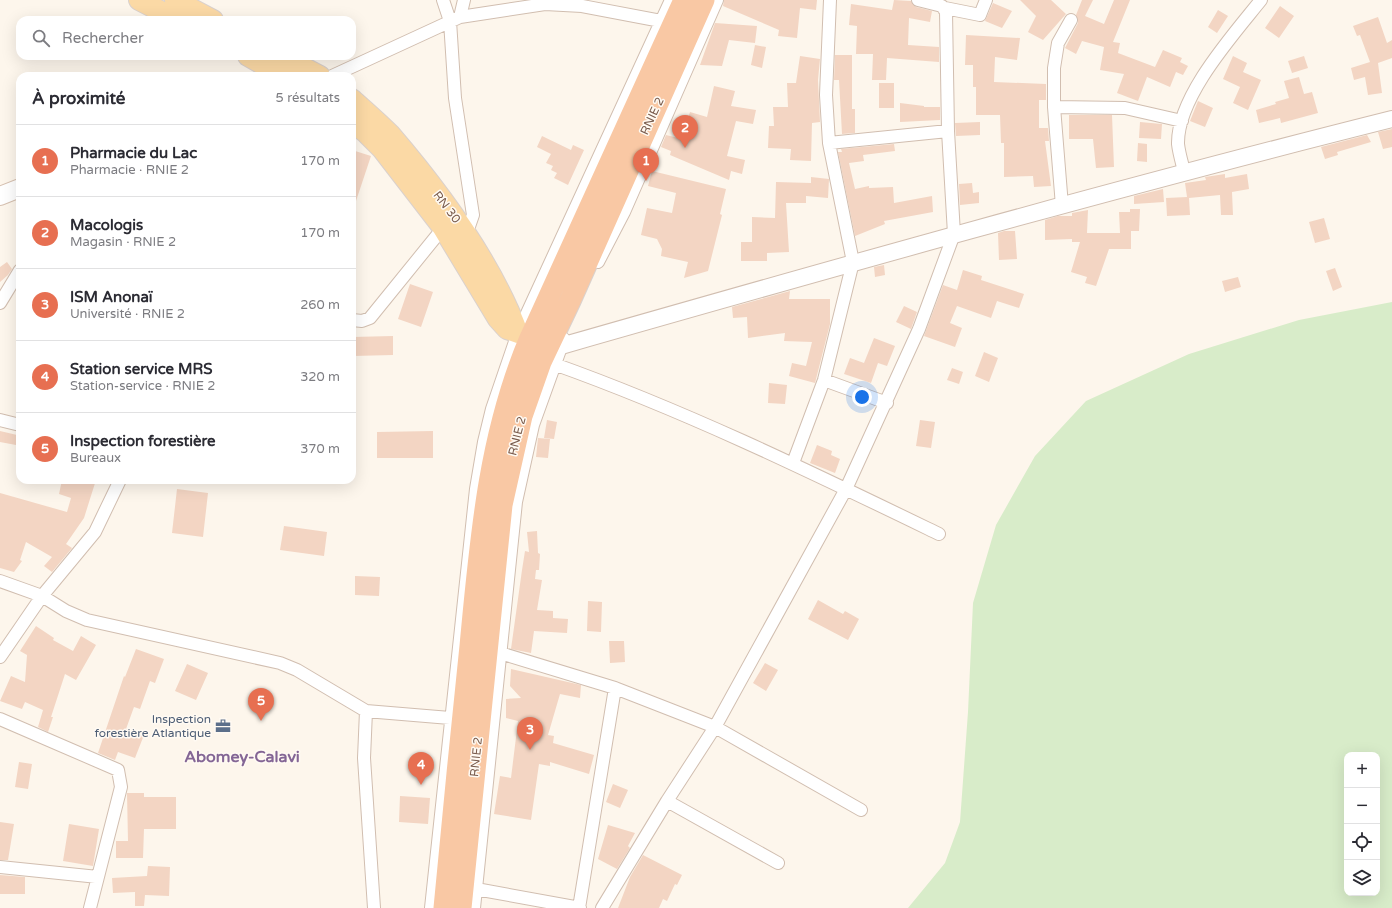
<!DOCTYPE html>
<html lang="fr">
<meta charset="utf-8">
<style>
:root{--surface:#fff;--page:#f7f7f7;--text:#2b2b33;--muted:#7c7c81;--line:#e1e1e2;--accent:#e76f51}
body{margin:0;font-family:"Varela Round",sans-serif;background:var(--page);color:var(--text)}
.controls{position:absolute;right:12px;bottom:12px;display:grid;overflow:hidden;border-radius:8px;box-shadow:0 4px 16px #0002}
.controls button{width:36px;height:36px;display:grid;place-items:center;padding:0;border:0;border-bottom:1px solid var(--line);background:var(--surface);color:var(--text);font:20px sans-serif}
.you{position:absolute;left:862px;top:397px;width:14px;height:14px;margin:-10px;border:3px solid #fff;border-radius:50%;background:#1a73e8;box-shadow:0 0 0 6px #1a73e833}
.badge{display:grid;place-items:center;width:26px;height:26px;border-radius:50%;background:var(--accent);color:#fff;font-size:13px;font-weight:700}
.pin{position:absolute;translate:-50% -33px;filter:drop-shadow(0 1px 2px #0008)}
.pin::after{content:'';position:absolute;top:21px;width:14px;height:12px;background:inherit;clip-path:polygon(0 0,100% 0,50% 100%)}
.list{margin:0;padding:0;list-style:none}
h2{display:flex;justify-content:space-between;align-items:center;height:52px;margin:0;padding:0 16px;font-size:17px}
h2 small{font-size:13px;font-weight:400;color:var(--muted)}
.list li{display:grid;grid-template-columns:26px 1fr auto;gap:12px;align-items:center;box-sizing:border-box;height:72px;padding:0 16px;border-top:1px solid var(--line)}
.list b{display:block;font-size:15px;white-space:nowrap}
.list p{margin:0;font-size:13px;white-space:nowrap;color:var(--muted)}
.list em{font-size:13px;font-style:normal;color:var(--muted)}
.icon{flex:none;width:22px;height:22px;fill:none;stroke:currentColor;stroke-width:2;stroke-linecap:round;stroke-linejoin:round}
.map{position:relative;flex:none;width:1392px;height:908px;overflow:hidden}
.search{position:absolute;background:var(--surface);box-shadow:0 4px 16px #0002;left:16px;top:16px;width:340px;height:44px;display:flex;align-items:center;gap:10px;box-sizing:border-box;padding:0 14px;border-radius:12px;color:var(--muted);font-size:15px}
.panel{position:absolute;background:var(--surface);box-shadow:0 4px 16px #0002;left:16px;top:72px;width:340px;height:412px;border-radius:12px}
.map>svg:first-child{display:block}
.green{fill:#d8ecc9;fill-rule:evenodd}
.building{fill:#f3d5c3}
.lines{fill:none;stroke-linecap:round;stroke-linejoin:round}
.minor-casing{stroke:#d1beb0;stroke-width:14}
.tertiary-casing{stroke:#d1beb0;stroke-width:18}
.secondary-casing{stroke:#d6c0b0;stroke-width:20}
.primary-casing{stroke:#dad1cd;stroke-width:22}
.trunk-casing{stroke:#dad1cd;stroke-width:23}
.minor{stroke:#fff;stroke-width:12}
.tertiary{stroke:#fff;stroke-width:16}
.secondary{stroke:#fff;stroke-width:18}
.primary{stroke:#fbd9a5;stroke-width:20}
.trunk{stroke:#f9c8a4;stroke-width:21}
.labels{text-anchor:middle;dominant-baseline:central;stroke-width:3;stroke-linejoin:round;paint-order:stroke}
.street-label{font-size:12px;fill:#7a5c4d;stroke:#fffaf3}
.service-label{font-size:12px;fill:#4e5e75;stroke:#fffaf3;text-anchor:end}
.district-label{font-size:16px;font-weight:bold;fill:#846695;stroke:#fffaf3}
</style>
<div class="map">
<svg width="1392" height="908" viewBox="0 0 1392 908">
<rect width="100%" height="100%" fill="#fdf6ec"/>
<!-- green -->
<path class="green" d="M1392,302V908H908L945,863L960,822L968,712L973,603L996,525L1035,456L1086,401L1189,354L1299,320ZM1347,755H1377V893H1347Z"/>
<!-- building -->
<path class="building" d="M724,0H817L816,10L800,8L797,38L778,36L779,30L723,6Z
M894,0L911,1L916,7L932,11L930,22L909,18L908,45L939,47V62L887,58L886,80H872L873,54H856L857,26L849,25L851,4L892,10Z
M1020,0H1051L1066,14L1043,40L1028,32L1036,16Z
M1082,0H1093L1085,16L1104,24L1114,0H1130L1113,42L1120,43L1118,53L1155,67L1163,50L1182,58L1180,62L1188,66L1183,75L1176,72L1170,87L1147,77L1138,101L1117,93L1124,74L1100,70L1104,47L1082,41L1076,54L1065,48L1078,23V20L1076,15Z
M993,3L1012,11L1002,28L985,21Z
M1280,6L1294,16L1279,38L1265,28Z
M1218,10L1228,16L1217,33L1208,27Z
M1378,17L1387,43L1392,40V58L1378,63L1382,93L1368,95L1365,77L1354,80L1351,68L1370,62L1360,35L1357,36L1353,26Z
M715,23L757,26L755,43L729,40L722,66L700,65Z
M966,35L1020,38L1017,60L995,57L994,82L1046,84V100H1039V128H1048L1049,141H1045L1051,186L1034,187L1033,176L1004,177V143H1001L1000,115H976V87H973V65H965Z
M755,45L766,47L762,68L751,65Z
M835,55H852V109H855V133L842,134L839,80H834Z
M800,56L820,59L818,80L820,122L812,123L811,161L790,160L791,149L768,148L769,126H774L773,107H788L787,83H796Z
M1233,56L1247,63L1243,72L1261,80L1248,110L1233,103L1240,87L1223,79Z
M1304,56L1308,68L1292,73L1288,61Z
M1299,77L1304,94L1312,92L1318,113L1281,123L1280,118L1259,123L1256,110L1276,104L1275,102L1289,98L1284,81Z
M879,83H894V108H879Z
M714,86L735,91L731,106L756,110L753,124L736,121L727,156L745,160L742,174L731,171L729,180L670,155L671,151L661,147L666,135L682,139L690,112L707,117Z
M1198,101L1213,108L1205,127L1190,121Z
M900,103L924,106V107H940V120L900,122Z
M1069,115H1112L1114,167L1096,168L1093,139H1069Z
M980,122V135L956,136L955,123Z
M1140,122L1162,124L1161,139L1139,138Z
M1392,129V147L1383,149L1378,132Z
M1367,135L1371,142L1337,152L1338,155L1325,159L1321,147Z
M542,136L571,150L573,145L584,150L568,185L554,178L557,173L551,170L553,166L546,163L551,154L537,147Z
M1138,143L1147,144V162L1137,161Z
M894,144L895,151L863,155L864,161L849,163L855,189L869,186V188L893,187L894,203L932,196L933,212L884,221L885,224L855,236L838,152H842L841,149Z
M352,150L371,156L354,207H352Z
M652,171L726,189L720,214L722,215L708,271L684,278L688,262L661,256L662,249L657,239L641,235L647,208L672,213L676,193L648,186Z
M1225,174V178L1247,174L1249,189L1232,192L1233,215H1221L1220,195L1189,198L1190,215L1167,216L1166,198L1187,197L1185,183L1206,180L1205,177Z
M811,177L829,179L828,198L806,196V203H786L789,252L767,253V261H741V242H752V217L775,218L776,182L811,183Z
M972,183L973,193L979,192V203L960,205L959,184Z
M1163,189L1164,202L1134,204V196Z
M1130,209H1140L1139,231H1131V249H1109L1096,286L1085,283L1087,277L1071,272L1080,242H1072V239L1045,240V220L1058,216H1072V213L1088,210L1087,233H1120L1119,212H1130Z
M1324,218L1330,239L1315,243L1309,222Z
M1004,231H1015L1017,259L999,260L998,233Z
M7,262L12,269L8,275L0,282V267Z
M884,265L885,275L875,277L874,267Z
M1335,268L1342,287L1333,291L1326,271Z
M963,270L982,276L981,280L1024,294L1019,308L997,301L991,318L957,306L950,323L962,328L955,347L924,336L943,285L957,290Z
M1238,277L1241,287L1225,292L1222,281Z
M410,284L433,292L421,327L398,319Z
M790,291L789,299H830V324L815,383L789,376L792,363L806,366L812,342L784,341L785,333L748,338L747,317L733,318L732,307Z
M904,306L917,312L911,329L896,322Z
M393,336V355L353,356L352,337Z
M874,338L895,346L887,366L878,363L871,383L844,374L850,358L864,363Z
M984,352L998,358L989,382L975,376Z
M952,368L963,372L959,384L947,380Z
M769,383L787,385L785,404L768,403Z
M547,420L557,422L554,439L544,438Z
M920,420L935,422L931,448L916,446Z
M0,431L17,435L16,445L0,442Z
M433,431V458H377V432Z
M538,438L550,439L548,458L536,457Z
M817,445L832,451L831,455L840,459L835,473L810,463Z
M62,480H96L84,518L66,544L72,548L52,572L44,566L52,557L26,542L20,560L22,561L14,572L0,568V493L67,512L71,498L59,494Z
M177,489L208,493L203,537L172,533Z
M284,526L327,532L324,556L280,550Z
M537,531L538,553L540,554L539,570H536L535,579L542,580L537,610L553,611V618L568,619L567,633L534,631L531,653L511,649L522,570L525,551L529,552L527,532Z
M355,576L380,577L379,596L355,595Z
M818,600L843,614L845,611L859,619L848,640L808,619Z
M588,601L602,602L601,632L587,631Z
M36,626L54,638L53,640L73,651L81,636L96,645L76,680L65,674L51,717H53L48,732L38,727L43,710L25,702L22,709L0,701L11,676L25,682L27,655L20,651Z
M609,641H624L625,662L610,663Z
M136,649L164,659L155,683L150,681L140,709L134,707L126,729L144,735L135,758L118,752L115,760L98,753L124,676L125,677Z
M765,663L778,670L766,691L753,683Z
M187,664L208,673L196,700L175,691Z
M511,669L581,685L580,698L560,694L548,735L554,736L553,743L594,755L589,774L550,762V766L539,764L531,820L494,814L500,776L511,778L518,721L506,718V699L521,698L510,686Z
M19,762L32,764L28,789L15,787Z
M613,784L628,790L620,808L606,802Z
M127,793H144V797H176V829H144L143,858H116V841H128Z
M400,796L430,798L428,824L399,822Z
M0,822L14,824L8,860H0Z
M69,824L99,829L93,866L63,861Z
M608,825L635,833L628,846L630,848L617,869L598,859Z
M643,855L682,875L677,885L675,884L667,901L663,899L659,908H618L630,877Z
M148,866L170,867L169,896L145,895L144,906H135V892L113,893L112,878L147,876Z
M0,875L25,877V894H0Z"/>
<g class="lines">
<!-- minor casing -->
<g class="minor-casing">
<path id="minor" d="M443,0L450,21L455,98L473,215L466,235
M945,8L980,15L986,0
M460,17L464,0
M332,76L460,17L545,4L582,6L661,21
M1054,107L1125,108L1182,121
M829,143L948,131
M1184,171C1182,163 1179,153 1178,144C1177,97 1233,35 1261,0
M1062,206L1054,107V68L1058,43L1071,20
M598,262L624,212L717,0
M0,303L20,270
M352,320L362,321L370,318L443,228
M554,364C686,411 813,473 939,534
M824,380L887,403
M0,420L20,425
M793,463L824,380L853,262L829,143L826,95L830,0
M0,581L42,596L66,611L87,620L280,663L297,670L366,711L450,718
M500,653L615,688L715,727L861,810
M0,657L42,596L95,532L120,480
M366,711L364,758L374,908
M0,719L118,770L121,787L90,908
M667,801L778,863
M0,867L98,877
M476,889L580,908
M431,908L476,489L484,442L492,409L518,333L671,0
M474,908L516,502L533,425L564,339
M579,908L615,688
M602,908L667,801L715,727L846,489L919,329L954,234L948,131L946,12L942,6L918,0"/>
</g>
<!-- tertiary casing -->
<g class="tertiary-casing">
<path id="tertiary" d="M549,343L561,346C837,267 1113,189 1392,119"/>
</g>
<!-- secondary casing -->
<g class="secondary-casing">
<path id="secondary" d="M0,196L20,188"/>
</g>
<!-- primary casing -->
<g class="primary-casing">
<path id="primary" d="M139,0L178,20
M175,0L213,20
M248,56L283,76
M282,56L320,76
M352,99C364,110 378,122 390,134C439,191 492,263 518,333
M352,122L365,132L382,149L443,228L498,319L507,329L545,342"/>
</g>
<!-- trunk casing -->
<g class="trunk-casing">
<path id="trunk" d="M444,908C452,821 461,733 470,646C480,541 488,436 530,338L684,0
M461,908L502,505L522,416L541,362L570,301L704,0"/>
</g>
<!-- minor -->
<use href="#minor" class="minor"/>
<!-- tertiary -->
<use href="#tertiary" class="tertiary"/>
<!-- secondary -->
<use href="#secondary" class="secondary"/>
<!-- primary -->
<use href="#primary" class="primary"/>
<!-- trunk -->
<use href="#trunk" class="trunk"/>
</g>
<!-- icons -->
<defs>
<g id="office-bare" transform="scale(1.2)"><path d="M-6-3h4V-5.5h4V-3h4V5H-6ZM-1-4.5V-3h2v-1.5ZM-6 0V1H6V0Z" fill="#5c6f8a" stroke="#fffaf3" stroke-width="2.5" paint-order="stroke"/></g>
</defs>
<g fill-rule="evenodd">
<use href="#office-bare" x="223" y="726"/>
</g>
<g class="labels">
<!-- street labels -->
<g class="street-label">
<text transform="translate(652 116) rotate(-65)">RNIE 2</text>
<text transform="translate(447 207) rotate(53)">RN 30</text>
<text transform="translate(517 436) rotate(-76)">RNIE 2</text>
<text transform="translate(476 757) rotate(-84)">RNIE 2</text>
</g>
<!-- service labels -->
<g class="service-label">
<text x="211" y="719">Inspection<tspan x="211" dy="14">forestière Atlantique</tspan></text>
</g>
<!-- district labels -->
<g class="district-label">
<text x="242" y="757">Abomey-Calavi</text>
</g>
</g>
</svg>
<div class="controls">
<button>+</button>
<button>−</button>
<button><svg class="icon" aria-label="locate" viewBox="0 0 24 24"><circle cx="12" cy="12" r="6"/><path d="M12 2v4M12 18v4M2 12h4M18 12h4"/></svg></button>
<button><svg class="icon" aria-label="layers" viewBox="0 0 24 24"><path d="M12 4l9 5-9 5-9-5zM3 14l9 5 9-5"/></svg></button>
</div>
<div class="you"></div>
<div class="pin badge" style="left:646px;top:181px">1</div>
<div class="pin badge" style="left:685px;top:148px">2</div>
<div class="pin badge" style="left:530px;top:750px">3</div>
<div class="pin badge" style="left:421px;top:785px">4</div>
<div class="pin badge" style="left:261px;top:721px">5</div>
<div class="search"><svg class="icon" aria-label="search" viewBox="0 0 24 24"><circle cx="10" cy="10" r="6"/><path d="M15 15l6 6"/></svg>Rechercher</div>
<section class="panel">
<h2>À proximité<small>5 résultats</small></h2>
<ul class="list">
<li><span class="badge">1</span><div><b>Pharmacie du Lac</b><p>Pharmacie · RNIE 2</p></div><em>170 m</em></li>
<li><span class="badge">2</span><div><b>Macologis</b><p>Magasin · RNIE 2</p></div><em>170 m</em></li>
<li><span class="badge">3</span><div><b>ISM Anonaï</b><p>Université · RNIE 2</p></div><em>260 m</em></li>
<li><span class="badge">4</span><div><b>Station service MRS</b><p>Station-service · RNIE 2</p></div><em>320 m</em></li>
<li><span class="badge">5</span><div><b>Inspection forestière</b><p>Bureaux</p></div><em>370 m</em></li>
</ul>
</section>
</div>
